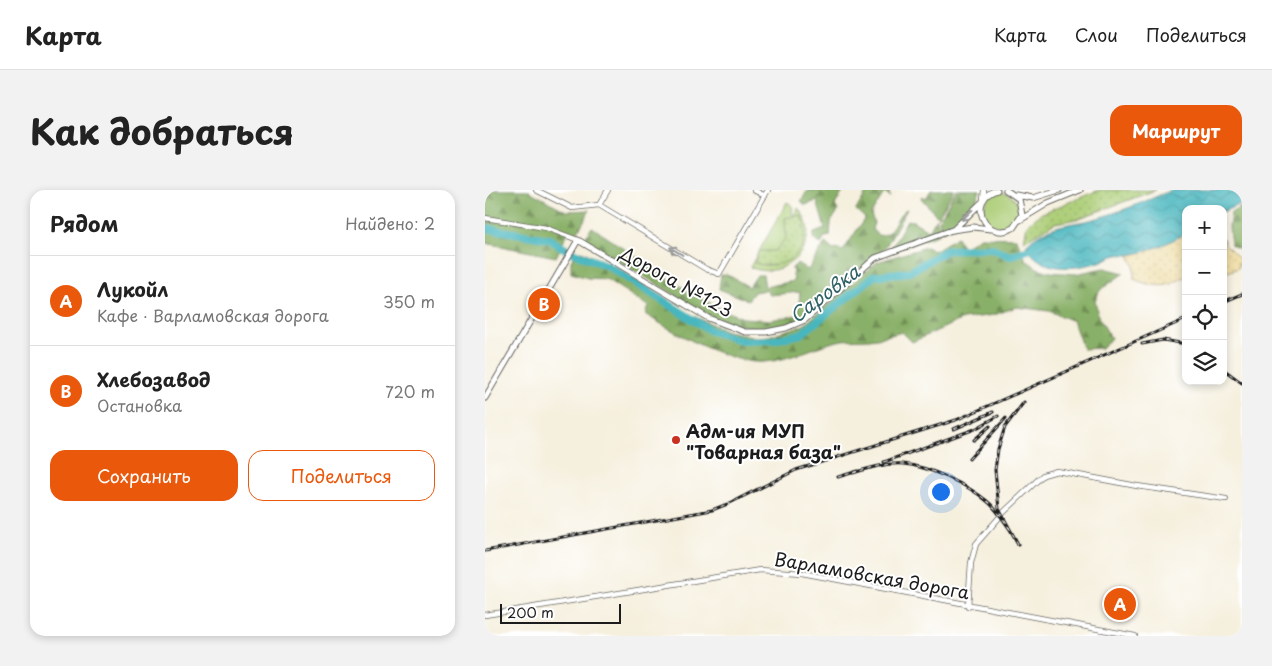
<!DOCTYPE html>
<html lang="ru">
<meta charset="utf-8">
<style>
:root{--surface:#fff;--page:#f2f2f2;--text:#222;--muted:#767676;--line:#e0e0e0;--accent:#ea580c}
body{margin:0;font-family:"Playpen Sans",sans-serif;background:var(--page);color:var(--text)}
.controls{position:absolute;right:15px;top:15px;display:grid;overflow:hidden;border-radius:10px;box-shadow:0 2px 8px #0003}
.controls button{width:45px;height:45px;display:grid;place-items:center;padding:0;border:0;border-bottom:1px solid var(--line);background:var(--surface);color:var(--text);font:25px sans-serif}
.scale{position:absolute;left:15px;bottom:12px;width:121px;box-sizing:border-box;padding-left:5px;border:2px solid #1c1c1c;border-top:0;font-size:14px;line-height:18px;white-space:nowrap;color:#1c1c1c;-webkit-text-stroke:4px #fff;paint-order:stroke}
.you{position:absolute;left:455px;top:301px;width:18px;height:18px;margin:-12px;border:4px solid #fff;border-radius:50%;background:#1a73e8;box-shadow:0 0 0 8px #1a73e833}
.badge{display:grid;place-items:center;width:32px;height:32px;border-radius:50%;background:var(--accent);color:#fff;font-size:16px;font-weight:700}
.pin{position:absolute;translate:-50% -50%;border:2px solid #fff;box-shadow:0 1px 5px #0006}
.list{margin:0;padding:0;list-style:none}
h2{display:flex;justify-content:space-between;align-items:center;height:65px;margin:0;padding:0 20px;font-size:21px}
h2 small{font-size:16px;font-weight:400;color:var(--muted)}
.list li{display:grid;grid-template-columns:32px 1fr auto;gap:15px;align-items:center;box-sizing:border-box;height:90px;padding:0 20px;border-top:1px solid var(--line)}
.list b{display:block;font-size:19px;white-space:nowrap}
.list p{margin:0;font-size:16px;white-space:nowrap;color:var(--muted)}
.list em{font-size:16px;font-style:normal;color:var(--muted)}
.actions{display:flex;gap:10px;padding:15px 20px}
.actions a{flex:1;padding:11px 0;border:1px solid var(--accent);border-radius:15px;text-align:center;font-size:18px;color:var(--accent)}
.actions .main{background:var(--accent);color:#fff}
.icon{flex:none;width:28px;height:28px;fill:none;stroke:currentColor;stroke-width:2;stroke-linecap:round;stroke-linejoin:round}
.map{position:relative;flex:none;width:757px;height:446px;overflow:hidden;border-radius:15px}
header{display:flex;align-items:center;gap:30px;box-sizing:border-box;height:70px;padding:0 25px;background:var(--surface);border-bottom:1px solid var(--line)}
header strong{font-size:24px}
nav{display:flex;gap:28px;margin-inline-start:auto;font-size:18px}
.intro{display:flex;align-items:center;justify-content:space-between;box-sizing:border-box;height:120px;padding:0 30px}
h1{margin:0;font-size:35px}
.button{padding:12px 22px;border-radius:15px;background:var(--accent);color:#fff;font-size:18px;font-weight:700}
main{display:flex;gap:30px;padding:0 30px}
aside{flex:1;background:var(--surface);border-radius:15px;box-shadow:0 2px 8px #0003}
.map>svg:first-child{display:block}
.grass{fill:#accd76;stroke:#647449}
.forest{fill:url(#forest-firs);stroke:#526642}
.sand{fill:url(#sand-dots);stroke:#857b5d}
.park{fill:url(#park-dots);stroke:#647449}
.water{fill:url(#water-waves);stroke:#31696d}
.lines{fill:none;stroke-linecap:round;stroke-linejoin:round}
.river{stroke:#46b6be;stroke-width:8}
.minor-casing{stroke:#686660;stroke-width:6}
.major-casing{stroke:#686660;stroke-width:7}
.minor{stroke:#fff;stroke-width:4.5}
.major{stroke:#fff;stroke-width:5}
.rail-casing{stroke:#1c1c1c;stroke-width:3}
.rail{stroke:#fff;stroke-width:1;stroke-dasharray:4;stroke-linecap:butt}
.oneway{stroke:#999}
.poi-dot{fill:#c8321e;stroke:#fff;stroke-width:2}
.labels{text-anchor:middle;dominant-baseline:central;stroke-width:4;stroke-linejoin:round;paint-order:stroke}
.street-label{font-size:18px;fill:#1c1c1c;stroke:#fff}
.poi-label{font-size:18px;font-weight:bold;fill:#1c1c1c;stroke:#fff;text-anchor:start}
.water-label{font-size:19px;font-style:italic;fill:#2f6165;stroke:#fff}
</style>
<header>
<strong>Карта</strong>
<nav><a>Карта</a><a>Слои</a><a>Поделиться</a></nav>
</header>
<div class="intro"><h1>Как добраться</h1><a class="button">Маршрут</a></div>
<main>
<aside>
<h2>Рядом<small>Найдено: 2</small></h2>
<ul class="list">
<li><span class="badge">A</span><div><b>Лукойл</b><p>Кафе · Варламовская дорога</p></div><em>350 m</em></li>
<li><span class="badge">B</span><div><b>Хлебозавод</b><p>Остановка</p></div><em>720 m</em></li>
</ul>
<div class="actions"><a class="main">Сохранить</a><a>Поделиться</a></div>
</aside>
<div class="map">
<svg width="757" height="446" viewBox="0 0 757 446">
<defs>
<pattern id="forest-firs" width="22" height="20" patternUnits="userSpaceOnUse" patternTransform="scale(1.25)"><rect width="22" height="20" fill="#89b067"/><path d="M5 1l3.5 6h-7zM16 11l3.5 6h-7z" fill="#6f8e54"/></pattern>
<pattern id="sand-dots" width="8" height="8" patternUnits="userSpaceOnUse" patternTransform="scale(1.25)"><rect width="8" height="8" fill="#eeda9e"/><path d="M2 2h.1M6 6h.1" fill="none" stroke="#ccba88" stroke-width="1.8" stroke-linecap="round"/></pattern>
<pattern id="park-dots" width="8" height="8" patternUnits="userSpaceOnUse" patternTransform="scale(1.25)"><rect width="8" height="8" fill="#accd76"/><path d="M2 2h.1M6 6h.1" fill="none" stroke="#93af66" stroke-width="1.8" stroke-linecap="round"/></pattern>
<pattern id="water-waves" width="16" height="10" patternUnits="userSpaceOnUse" patternTransform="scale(1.25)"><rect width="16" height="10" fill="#46b6be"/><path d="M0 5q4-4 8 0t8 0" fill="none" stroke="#3a939a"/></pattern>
</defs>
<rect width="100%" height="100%" fill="#fff"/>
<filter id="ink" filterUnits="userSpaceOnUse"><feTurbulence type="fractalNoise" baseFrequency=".02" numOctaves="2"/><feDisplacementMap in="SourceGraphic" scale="10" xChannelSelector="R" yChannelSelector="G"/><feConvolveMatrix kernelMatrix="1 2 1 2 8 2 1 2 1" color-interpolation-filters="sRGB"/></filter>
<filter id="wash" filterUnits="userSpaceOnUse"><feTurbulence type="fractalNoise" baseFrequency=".0096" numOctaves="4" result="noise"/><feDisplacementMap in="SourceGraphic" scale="20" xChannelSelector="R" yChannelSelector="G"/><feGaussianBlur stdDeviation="1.12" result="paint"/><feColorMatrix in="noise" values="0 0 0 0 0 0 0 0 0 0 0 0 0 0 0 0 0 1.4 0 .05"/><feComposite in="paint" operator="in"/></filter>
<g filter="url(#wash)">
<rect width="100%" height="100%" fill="#f5efdd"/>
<!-- grass -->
<path class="grass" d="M499 20a17 17 0 1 1 34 0a17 17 0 1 1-34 0Z
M302,12L308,16L307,24L310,25L313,18C343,53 298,93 265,77Z"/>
<!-- forest -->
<path class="forest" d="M0,0H42L81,21L105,20L92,43L84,40L71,67L0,53Z
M323,0H359L350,15L353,21L346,32L345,46L340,47L336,54L328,49L329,43L340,39L332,11L320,15L316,11Z
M383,0L404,2L405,7L399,3L386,24L389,33L387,39C402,61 413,21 422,19L401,56L393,65L319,128L304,134L281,139L245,134L223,125L99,50L107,37L185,90L235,119L258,128L285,130L313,125L315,102L285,105L281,100L269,102L263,110L234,99L236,85L241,84L264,97L272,85H278L280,97L309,91L307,78L312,73L323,80L340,53L348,60L353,59L358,61L380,28L371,20Z
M446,0H469L453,27L436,8L437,6L441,8Z
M471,0H495C492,15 471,37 457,42L454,30Z
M757,16V60L746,55L744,37L746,23Z
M451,28L455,40L453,45L404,62L422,30L428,31L444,41Z
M472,47L478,58L495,47L531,48L541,70L552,78L565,82L590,84L619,78L639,83L615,100L610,111L614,128L626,148L617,158L598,159L588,131L564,121L531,117L509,125L478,129L427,152L417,142C406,145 395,148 384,149C375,150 365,149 357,150C331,155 307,170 279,172C246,175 188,142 160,124L163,116L121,89L103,88L86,83V71L92,62L97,61L145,86L206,125L242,141L271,147L284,146L319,135L392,72L441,57L449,61Z"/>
<!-- sand -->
<path class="sand" d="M701,43V87C695,88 691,92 686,94C674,98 660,94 649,89V76L644,65L665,60Z
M738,48L740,54L756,70L753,78L738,84Z"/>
<!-- park -->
<path class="park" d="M614,0H671L592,29L570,33L539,51L542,35L557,23Z
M316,25C330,59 302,83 269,73L274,61H290L301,48L300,28Z"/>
<!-- water -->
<path class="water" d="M686,0H757V13L738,22V19H701V43C684,53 664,62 644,65C640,65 636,64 632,65C625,66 618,72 611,73C586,80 554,82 541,55C559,36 581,35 605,30C630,24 662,11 686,0Z"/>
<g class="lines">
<!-- river -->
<path class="river" d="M0,38L64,49L84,61L123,76L226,141L258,151L289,150L316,144L389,86L424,82L462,60L507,58L525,66L551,57"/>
</g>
</g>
<g filter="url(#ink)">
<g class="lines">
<!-- minor casing -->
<g class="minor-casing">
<path id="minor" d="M51,0L87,18L114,15L221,79L234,84L283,0
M269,0L280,6
M498,10L499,0
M114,15L123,0
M0,28L61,38L93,50
M483,416L486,373L491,354L519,322L558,285L572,281L652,296L741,309
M0,425L275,380L317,383L650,446"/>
</g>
<!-- major casing -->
<g class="major-casing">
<path id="major" d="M512,0C481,9 500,53 528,38L537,25L534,9L521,0
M531,5L548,8L574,0
M535,30L563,13L595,0
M468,40L496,13
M0,208L93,50L223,128L260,142H281L301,138L320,130L390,68L467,40L488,37L506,39"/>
</g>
<!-- minor -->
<use href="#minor" class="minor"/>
<!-- major -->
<use href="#major" class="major"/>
<!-- rail casing -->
<g class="rail-casing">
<path id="rail" d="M738,112L757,104
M657,154L678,150L701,154
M738,179L757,193
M469,239L508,222
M489,250L505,236
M484,269L521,228
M399,272L490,239L513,226
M368,283C384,278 401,273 418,274C443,276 483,295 502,311C512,319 519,331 526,341
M353,287L373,281
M533,354L514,319L510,280L513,259L520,237L539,212
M0,361L227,320L245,313L311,280L471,230L701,129"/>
</g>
<!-- rail -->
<use href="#rail" class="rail"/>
</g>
<!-- one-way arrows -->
<defs><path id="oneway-shaft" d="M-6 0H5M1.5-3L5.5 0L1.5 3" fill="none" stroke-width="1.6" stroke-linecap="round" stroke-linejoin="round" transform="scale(1.25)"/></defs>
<g class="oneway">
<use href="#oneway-shaft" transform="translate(482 25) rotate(136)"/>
<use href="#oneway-shaft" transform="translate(191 61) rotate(-149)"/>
</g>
</g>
<!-- markers -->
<circle class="poi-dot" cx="191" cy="250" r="5"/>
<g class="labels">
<!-- street labels -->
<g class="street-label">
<text transform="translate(192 91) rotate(29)">Дорога №123</text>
<text transform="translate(387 385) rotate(10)">Варламовская дорога</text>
</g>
<!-- poi labels -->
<g class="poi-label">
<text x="201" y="240">Адм-ия МУП<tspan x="201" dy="21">"Товарная база"</tspan></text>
</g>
<!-- water labels -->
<g class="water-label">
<text transform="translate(339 103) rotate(-37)">Саровка</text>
</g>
</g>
</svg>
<div class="controls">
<button>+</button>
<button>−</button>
<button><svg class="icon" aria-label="locate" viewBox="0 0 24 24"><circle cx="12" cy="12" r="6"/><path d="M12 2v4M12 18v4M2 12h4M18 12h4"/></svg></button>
<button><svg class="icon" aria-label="layers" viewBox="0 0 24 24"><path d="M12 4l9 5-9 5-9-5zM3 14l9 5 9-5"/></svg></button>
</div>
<div class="scale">200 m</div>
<div class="you"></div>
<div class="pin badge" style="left:635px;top:414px">A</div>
<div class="pin badge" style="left:59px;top:114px">B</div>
</div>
</main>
